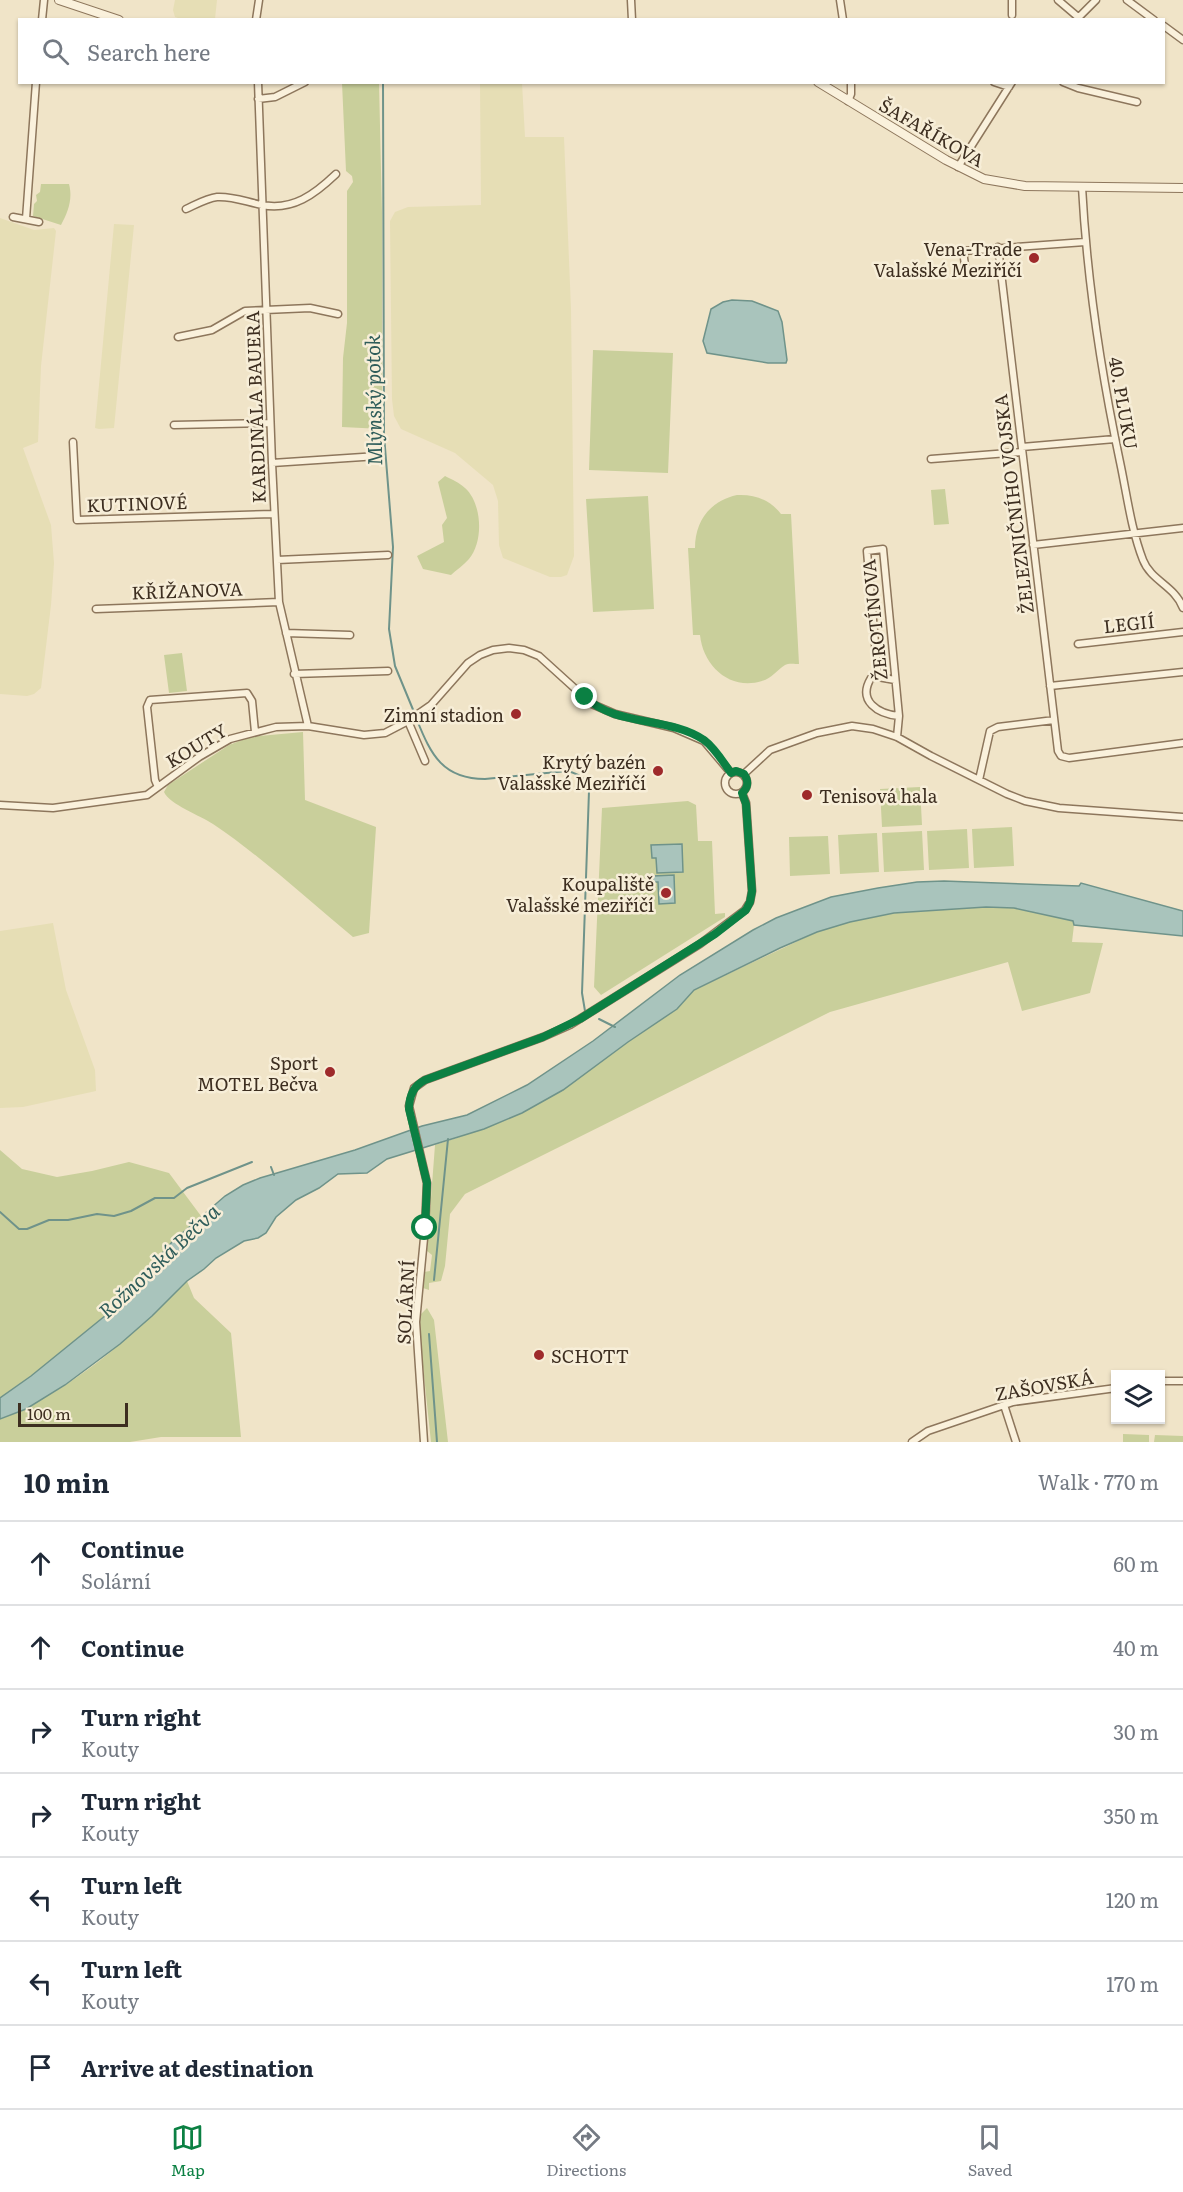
<!DOCTYPE html>
<meta charset="utf-8">
<style>
:root{--surface:#fff;--page:#f2f2f3;--text:#1f2937;--muted:#747a83;--line:#e0e1e3;--accent:#0b8043}
body{margin:0;font-family:Literata,serif;background:var(--page);color:var(--text)}
.controls{position:absolute;right:18px;bottom:18px;display:grid;overflow:hidden;border-radius:0px;box-shadow:0 2px 4px #0004}
.controls button{width:54px;height:54px;display:grid;place-items:center;padding:0;border:0;border-bottom:2px solid var(--line);background:var(--surface);color:var(--text);font:30px sans-serif}
.scale{position:absolute;left:18px;bottom:15px;width:110px;box-sizing:border-box;padding-left:6px;border:3px solid #3d2e20;border-top:0;font-size:16px;line-height:21px;white-space:nowrap;color:#3d2e20;-webkit-text-stroke:4px #f7eed8;paint-order:stroke}
.stop{position:absolute;width:18px;height:18px;margin:-14px;border:4px solid #0b8043;border-radius:50%;background:#fff}
.stop.end{background:#0b8043;border-color:#fff;box-shadow:0 2px 6px #0008}
.list{margin:0;padding:0;list-style:none}
h2{display:flex;justify-content:space-between;align-items:center;height:78px;margin:0;padding:0 24px;font-size:26px}
h2 small{font-size:20px;font-weight:400;color:var(--muted)}
.list li{display:grid;grid-template-columns:39px 1fr auto;gap:18px;align-items:center;box-sizing:border-box;height:84px;padding:0 24px;border-top:2px solid var(--line)}
.list b{display:block;font-size:22px;white-space:nowrap}
.list p{margin:0;font-size:20px;white-space:nowrap;color:var(--muted)}
.list em{font-size:20px;font-style:normal;color:var(--muted)}
.icon{flex:none;width:33px;height:33px;fill:none;stroke:currentColor;stroke-width:2;stroke-linecap:round;stroke-linejoin:round}
.map{position:relative;flex:none;width:1183px;height:1442px;overflow:hidden}
.search{position:absolute;background:var(--surface);box-shadow:0 2px 4px #0004;left:18px;right:18px;top:18px;height:66px;display:flex;align-items:center;gap:15px;box-sizing:border-box;padding:0 21px;border-radius:0px;color:var(--muted);font-size:22px}
.sheet{height:666px;background:var(--surface)}
nav{display:flex;justify-content:space-around;align-items:center;box-sizing:border-box;height:84px;border-top:2px solid var(--line);background:var(--surface);font-size:16px;color:var(--muted)}
nav a{display:grid;justify-items:center;gap:3px}
nav .on{color:var(--accent)}
.map>svg:first-child{display:block}
.farmland{fill:#e6deb5}
.green{fill:#c9cf9b}
.water{fill:#a9c4bc;stroke:#6f938a;stroke-width:1.5}
.lines{fill:none;stroke-linecap:round;stroke-linejoin:round}
.stream{stroke:#6f938a;stroke-width:2}
.minor-casing{stroke:#8d765c;stroke-width:9}
.tertiary-casing{stroke:#8d765c;stroke-width:10}
.minor{stroke:#faf1dc;stroke-width:6}
.tertiary{stroke:#faf1dc;stroke-width:8}
.route{stroke:#0b8043;stroke-width:8}
.poi-dot{fill:#9e2a2b;stroke:#f7eed8;stroke-width:2}
.labels{text-anchor:middle;dominant-baseline:central;stroke-width:5;stroke-linejoin:round;paint-order:stroke}
.street-label{font-size:18px;fill:#3d2e20;stroke:#f7eed8}
.poi-label{font-size:18px;fill:#3d2e20;stroke:#f7eed8;text-anchor:end}
.water-label{font-size:20px;font-style:italic;fill:#2f5d5a;stroke:#f7eed8}
</style>
<div class="map">
<svg width="1183" height="1442" viewBox="0 0 1183 1442">
<rect width="100%" height="100%" fill="#f0e4c8"/>
<!-- farmland -->
<path class="farmland" d="M175,0H217L215,19H181L175,17L173,10Z
M480,83H522L525,137H564L571,309L574,556L567,575L561,577H550L503,558L499,545L498,501L493,485L455,453L401,429L394,416L392,399L390,221L395,212L408,207L481,205Z
M0,218L34,230L54,228L56,231L41,366L38,442L23,448L51,525L54,563L51,605L41,688L34,694L27,696L0,694Z
M114,224L134,225L114,428L99,429L95,428Z
M53,923L66,990L95,1070L96,1091L23,1107L0,1108V931Z"/>
<!-- green -->
<path class="green" d="M342,83H379L382,213V429L342,427L343,358L347,323V191L353,182L352,176L346,171Z
M41,184H69C73,199 68,212 61,225L33,216L34,204L37,201L36,195L40,192Z
M593,350L673,353L668,473L589,470Z
M445,476C451,479 460,483 465,488C482,503 484,541 469,559C464,565 456,570 451,575L423,569L417,556L444,542L442,525L447,518L438,482Z
M945,489L949,524L934,525L931,490Z
M737,495C755,494 770,500 781,514H791L799,664C795,664 788,663 785,665C777,670 772,678 762,681C730,691 703,666 700,635H693L688,548H695C695,521 710,501 737,495Z
M648,496L654,609L593,612L586,499Z
M182,653L187,691L169,693L164,655Z
M303,732L305,800L376,827L369,933L353,937C307,899 262,857 213,824C201,816 169,804 164,792L168,785L229,745L250,737Z
M920,787L922,825L882,827L880,789Z
M688,801L696,805L698,841H712L715,914L725,913V917L601,995L594,987L602,808Z
M1012,827L1014,866L974,868L972,829Z
M967,829L969,868L929,870L927,831Z
M922,831L924,870L884,872L882,833Z
M877,833L879,872L840,874L838,835Z
M828,836L830,874L790,876L789,837Z
M986,907L1014,908L1073,921L1074,925L1072,942L1103,943L1090,993L1022,1011L1008,962L830,1012L465,1194L450,1214L445,1266L441,1281L429,1283V1290L423,1288L424,1272L430,1271L432,1255L427,1251L435,1145L457,1138L563,1090L628,1042L677,1009L694,990L817,932L850,922L895,913Z
M0,1150L22,1169L57,1177L92,1171L129,1162L169,1173L201,1216L172,1242L111,1311L31,1376L0,1398Z
M187,1281L194,1298L231,1333L241,1437H161L130,1442H0V1419C72,1391 133,1336 187,1281Z
M427,1308L434,1320L448,1442H431L420,1338V1315Z
M1123,1434L1149,1435V1442H1123Z
M1155,1435L1183,1436V1442H1154Z"/>
<!-- water -->
<path class="water" d="M732,300L752,301L778,311L782,322L787,360L786,363H768L707,353L703,341L711,309L723,302Z
M682,844L683,872L657,873L656,858H652L651,845Z
M674,875L675,903L659,904L658,882H653V876Z
M944,881L1079,886L1081,883L1183,911V936L1074,925L1073,921L1014,908L986,907L894,913L850,922L817,932L780,948L694,990L677,1009L628,1042L563,1090L522,1113L484,1129L387,1159L367,1173L338,1174L319,1188L296,1200L276,1217L266,1233L258,1238L244,1241L216,1258L204,1269L187,1281L152,1316L120,1344L65,1385L26,1409L0,1419V1398L31,1376L111,1311L172,1242L225,1196L243,1185L260,1178L355,1150L422,1126L467,1115L527,1085L593,1041L680,975L753,930L776,918L831,897L878,888L917,882Z"/>
<g class="lines">
<!-- stream -->
<path class="stream" d="M383,82L384,435L393,547L389,629L395,666L414,712
M417,720C431,755 443,779 485,779L567,771C579,774 587,778 589,791L582,993L585,1011
M599,1019L615,1027
M271,1167L274,1175
M0,1212L19,1229H27L49,1220H68L97,1214L114,1216L131,1211L155,1198H174L187,1188L252,1162
M434,1280L448,1139
M429,1334L437,1442"/>
<!-- minor casing -->
<g class="minor-casing">
<path id="minor" d="M631,0L632,20
M840,0L843,20
M1058,0L1078,17
M1127,0L1154,20
M1012,15V0
M42,20L44,0
M256,20L259,0
M1076,20L1096,0
M1164,26L1183,40
M258,82L272,463L279,602L308,726
M994,82L1009,87
M1063,82L1078,88L1137,102
M258,99L275,97L305,82
M848,101L851,94V82
M958,167L1012,82
M1082,187C1087,280 1101,372 1120,462C1127,495 1131,529 1143,560C1151,581 1175,586 1183,608
M186,209C195,205 207,198 217,197C233,196 246,202 262,205C293,211 315,194 336,174
M13,217L39,222
M26,219L36,82
M998,247L1058,751L1061,756L1069,758L1183,743
M965,265L963,251L1085,242
M178,337L212,330L245,311L310,308L338,314
M174,425L270,423
M73,442L77,520L274,514
M1022,447L1115,439
M931,459L1022,452
M272,463L378,456
M1033,545L1183,528
M277,560L388,555
M96,609L279,602
M286,633L350,635
M1078,644L1183,632
M294,674L388,671
M878,677L895,680
M1050,686L1183,672
M408,721L425,761
M897,737L899,716L883,549L867,551L878,677L871,678C857,701 878,714 899,716
M725 783a11 11 0 1 1 22 0a11 11 0 1 1-22 0Z
M744,774L770,750L817,733L852,726L873,729L897,737L931,756L1007,794L1025,801L1059,808L1183,817
M979,780L990,731L998,727L1054,720
M158,787L155,780L147,707L150,700L247,693L252,701L255,732
M0,805L53,808L147,795L199,757L230,739L276,727L308,726L364,735L385,733L408,721L431,705L468,663L480,655L493,650L509,648L524,650L539,656L592,704L615,714L674,728L704,741L731,773
M1160,1381H1183
M1004,1405L1016,1442
M424,1442L416,1322L425,1228L427,1183L409,1106L414,1088L425,1080L543,1037L570,1025L700,944L745,910L750,902L752,891L746,803L742,793
M912,1442L928,1431L1013,1402L1116,1388"/>
</g>
<!-- tertiary casing -->
<g class="tertiary-casing">
<path id="tertiary" d="M59,0L119,20
M818,82L946,160L984,179L1025,186L1183,188"/>
</g>
<!-- minor -->
<use href="#minor" class="minor"/>
<!-- tertiary -->
<use href="#tertiary" class="tertiary"/>
</g>
<g class="lines">
<!-- route -->
<path class="route" d="M425,1228L427,1183L409,1109C409,1096 413,1086 425,1080L543,1037L580,1019L715,934L746,910L750,902L752,891L746,804L742,793C748,788 749,781 744,774L736,771L731,773C723,762 715,748 704,740C669,716 616,727 585,697"/>
</g>
<!-- markers -->
<g class="poi-dot">
<circle cx="1034" cy="258" r="6"/>
<circle cx="516" cy="714" r="6"/>
<circle cx="658" cy="771" r="6"/>
<circle cx="807" cy="795" r="6"/>
<circle cx="666" cy="893" r="6"/>
<circle cx="330" cy="1072" r="6"/>
<circle cx="539" cy="1355" r="6"/>
</g>
<g class="labels">
<!-- street labels -->
<g class="street-label">
<text transform="translate(932 132) rotate(30)">ŠAFAŘÍKOVA</text>
<text transform="translate(1124 403) rotate(80)">40. PLUKU</text>
<text transform="translate(255 407) rotate(-92)">KARDINÁLA BAUERA</text>
<text transform="translate(137 503) rotate(-2)">KUTINOVÉ</text>
<text transform="translate(1013 504) rotate(-97)">ŽELEZNIČNÍHO VOJSKA</text>
<text transform="translate(187 590) rotate(-2)">KŘIŽANOVA</text>
<text transform="translate(874 620) rotate(-96)">ŽEROTÍNOVA</text>
<text transform="translate(1129 623) rotate(-6)">LEGIÍ</text>
<text transform="translate(196 745) rotate(-31)">KOUTY</text>
<text transform="translate(405 1302) rotate(-87)">SOLÁRNÍ</text>
<text transform="translate(1044 1385) rotate(-10)">ZAŠOVSKÁ</text>
</g>
<!-- poi labels -->
<g class="poi-label">
<text x="1022" y="248">Vena-Trade<tspan x="1022" dy="21">Valašské Meziříčí</tspan></text>
<text x="504" y="714">Zimní stadion</text>
<text x="646" y="761">Krytý bazén<tspan x="646" dy="21">Valašské Meziříčí</tspan></text>
<text x="819" y="795" text-anchor="start">Tenisová hala</text>
<text x="654" y="883">Koupaliště<tspan x="654" dy="21">Valašské meziříčí</tspan></text>
<text x="318" y="1062">Sport<tspan x="318" dy="21">MOTEL Bečva</tspan></text>
<text x="551" y="1355" text-anchor="start">SCHOTT</text>
</g>
<!-- water labels -->
<g class="water-label">
<text transform="translate(372 400) rotate(-91)">Mlýnský potok</text>
<text transform="translate(158 1260) rotate(-43)">Rožnovská Bečva</text>
</g>
</g>
</svg>
<div class="controls">
<button><svg class="icon" aria-label="layers" viewBox="0 0 24 24"><path d="M12 4l9 5-9 5-9-5zM3 14l9 5 9-5"/></svg></button>
</div>
<div class="scale">100 m</div>
<div class="stop" style="left:425px;top:1228px"></div>
<div class="stop end" style="left:585px;top:697px"></div>
<div class="search"><svg class="icon" aria-label="search" viewBox="0 0 24 24"><circle cx="10" cy="10" r="6"/><path d="M15 15l6 6"/></svg>Search here</div>
</div>
<section class="sheet">
<h2>10 min<small>Walk · 770 m</small></h2>
<ul class="list">
<li><svg class="icon" aria-label="ahead" viewBox="0 0 24 24"><path d="M12 20V5M6 11l6-6 6 6"/></svg><div><b>Continue</b><p>Solární</p></div><em>60 m</em></li>
<li><svg class="icon" aria-label="ahead" viewBox="0 0 24 24"><path d="M12 20V5M6 11l6-6 6 6"/></svg><div><b>Continue</b></div><em>40 m</em></li>
<li><svg class="icon" aria-label="right" viewBox="0 0 24 24"><path d="M7 20v-9h11M14 6l5 5-5 5"/></svg><div><b>Turn right</b><p>Kouty</p></div><em>30 m</em></li>
<li><svg class="icon" aria-label="right" viewBox="0 0 24 24"><path d="M7 20v-9h11M14 6l5 5-5 5"/></svg><div><b>Turn right</b><p>Kouty</p></div><em>350 m</em></li>
<li><svg class="icon" aria-label="left" viewBox="0 0 24 24"><path d="M17 20v-9H6M10 6l-5 5 5 5"/></svg><div><b>Turn left</b><p>Kouty</p></div><em>120 m</em></li>
<li><svg class="icon" aria-label="left" viewBox="0 0 24 24"><path d="M17 20v-9H6M10 6l-5 5 5 5"/></svg><div><b>Turn left</b><p>Kouty</p></div><em>170 m</em></li>
<li><svg class="icon" aria-label="arrive" viewBox="0 0 24 24"><path d="M6 21V4h12l-3 4 3 4H6"/></svg><div><b>Arrive at destination</b></div></li>
</ul>
</section>
<nav>
<a class="on"><svg class="icon" aria-label="map" viewBox="0 0 24 24"><path d="M3 6l6-2 6 2 6-2v14l-6 2-6-2-6 2zM9 4v14M15 6v14"/></svg>Map</a>
<a><svg class="icon" aria-label="directions" viewBox="0 0 24 24"><path d="M12 3l9 9-9 9-9-9zM9 14v-3h6M13 9l2 2-2 2"/></svg>Directions</a>
<a><svg class="icon" aria-label="saved" viewBox="0 0 24 24"><path d="M7 4h10v16l-5-4-5 4z"/></svg>Saved</a>
</nav>
